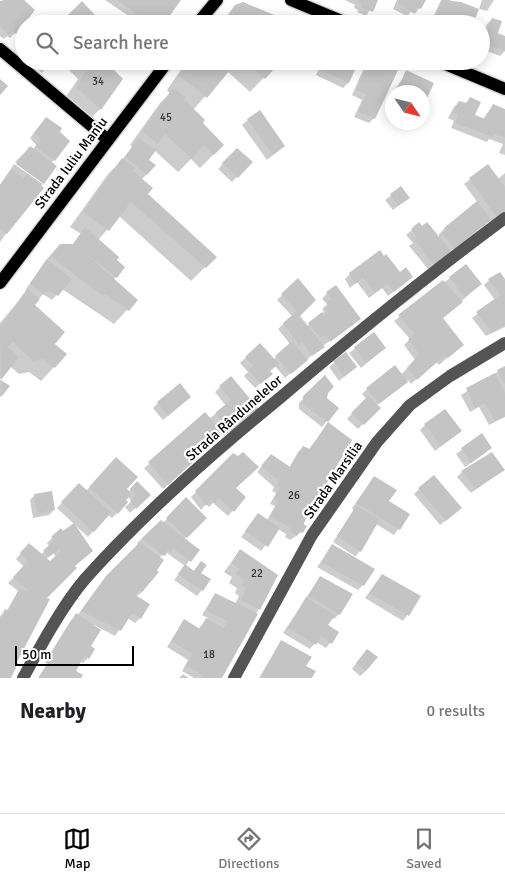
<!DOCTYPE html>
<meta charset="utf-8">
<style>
:root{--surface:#fff;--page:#f6f6f6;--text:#202124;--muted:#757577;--line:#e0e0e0;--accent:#000}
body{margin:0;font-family:Signika,sans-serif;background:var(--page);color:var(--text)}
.compass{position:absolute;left:385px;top:85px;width:45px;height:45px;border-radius:50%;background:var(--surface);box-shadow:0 2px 12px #0003;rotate:125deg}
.scale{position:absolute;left:15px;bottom:12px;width:119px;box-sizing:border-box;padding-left:5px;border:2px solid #000;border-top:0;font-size:14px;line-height:18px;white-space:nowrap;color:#000;-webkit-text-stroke:4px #fff;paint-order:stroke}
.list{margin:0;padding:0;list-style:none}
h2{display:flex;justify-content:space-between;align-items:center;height:65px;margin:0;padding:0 20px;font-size:21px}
h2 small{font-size:16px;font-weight:400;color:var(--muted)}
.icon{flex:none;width:28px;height:28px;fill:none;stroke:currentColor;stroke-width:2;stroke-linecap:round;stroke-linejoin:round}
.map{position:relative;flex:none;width:505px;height:678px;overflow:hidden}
.search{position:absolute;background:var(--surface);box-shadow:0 2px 12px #0003;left:15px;right:15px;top:15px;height:55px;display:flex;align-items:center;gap:12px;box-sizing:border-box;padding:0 18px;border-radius:28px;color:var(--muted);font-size:19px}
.sheet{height:135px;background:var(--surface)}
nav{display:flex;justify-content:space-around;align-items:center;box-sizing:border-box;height:70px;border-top:1px solid var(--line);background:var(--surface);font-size:14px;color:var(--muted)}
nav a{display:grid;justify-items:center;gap:2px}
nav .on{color:var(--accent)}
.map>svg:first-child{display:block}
.shadow{fill:#0003;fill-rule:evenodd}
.building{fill:#c4c4c4}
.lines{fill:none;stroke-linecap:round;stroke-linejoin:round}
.major-casing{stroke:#dbdbdb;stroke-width:15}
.minor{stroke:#545454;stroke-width:12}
.major{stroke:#000;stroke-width:12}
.labels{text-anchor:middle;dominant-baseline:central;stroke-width:4.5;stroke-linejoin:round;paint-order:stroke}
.number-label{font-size:11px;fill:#313131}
.street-label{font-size:14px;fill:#000;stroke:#fff}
</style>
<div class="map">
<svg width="505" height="678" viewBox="0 0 505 678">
<rect width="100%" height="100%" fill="#fff"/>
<!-- shadow -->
<path class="shadow" d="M4,0H22L15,33L10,38L7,36L4,39L0,36V3Z
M105,0H179L163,24H134L136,21Z
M345,0H376L366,16L357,12L358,10L354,8L355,5Z
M397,0H425L415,14L411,12L407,16L393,9Z
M441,0H449L477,10L471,24H430Z
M482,0H494L487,11L479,9Z
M82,3L101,24H66L63,21Z
M236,6L289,24H219Z
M492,19L496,34L505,41V51L500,56L481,49L483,45L481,38L487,24Z
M41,20L45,24H37Z
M24,40V58L15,50Z
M28,61H53L42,73Z
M73,61H103L100,109L87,122L63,101L78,79L67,68Z
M187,61H272L276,65L250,92L227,71L193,110L201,123L223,145L200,168L191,159L178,172L154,150L148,160L147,174L141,180L146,194L215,257L191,281L119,216L99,239V243L115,261L116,277L113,280L136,300L114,324L62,289L52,300L43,294L33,305L53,344L54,367L41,381L29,372L19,374L10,366L0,379V323L27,291L26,289L46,260L60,245H72L81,234L70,227L108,174L122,160L132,147L130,145L160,103L170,93L167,90Z
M292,61H316L310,68L300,62L297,65Z
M322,61H358L348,83L343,88L316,75Z
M367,61H381L374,118L369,123L354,117L362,100L352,95Z
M407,72L433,84L422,92L394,91Z
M470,98L474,115L483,119L493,105L505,110V155L499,153L503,144L489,139L487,142L451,128L454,121L448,118L454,107L459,102L465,104Z
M46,118L54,160L51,163L55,166L43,184V181L15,162L30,147L33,150L36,145L30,138Z
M248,120L284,146L267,160L242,125Z
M237,149L251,162L232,182L218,169Z
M14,164L43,184L0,242V185Z
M488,166L498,179L505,173V212L492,222L490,220L428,269L409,246L413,243L406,235L419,224L439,238V234L444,229L478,203L464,184Z
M401,188L408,198L393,210L385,200Z
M350,274H399L412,277L388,296L382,288L369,298L357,282L350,288L345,279Z
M450,278L475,289L442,319L462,345L439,365L436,362L411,384L408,380L377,405L379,408L358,429L347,419L366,399L362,394L367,389L401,375L415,360L404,345L410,339L394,321Z
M298,280L299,316L307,326L324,312L322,309L327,304L322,299L327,293L354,324L324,345L285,378L275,366L265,375L271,374L255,388L244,376L248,372L240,363L260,345L273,360L290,344L278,329L292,316L277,300Z
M489,280L505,281V327L486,336L472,318L495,300L484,285Z
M374,334L385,348L361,368L349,353Z
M346,354L355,367L339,381L329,367Z
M505,367V417L489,425L479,407L470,412L461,395Z
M231,377L251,414L224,436L223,434L163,489L144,468L226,406L215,392Z
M325,377L326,398L337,408L322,427L299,409V403Z
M0,380L8,387L0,397Z
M184,402L163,420L153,408L158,403Z
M328,424L302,532L290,540L285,537L286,534L278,529L261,551L241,537L258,515L267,520L275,506L270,504L276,493L272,491L274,487L257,472L266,461L289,468L298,452L303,447L309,449Z
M425,425L455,436L435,451L420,430Z
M482,435L485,453L465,467L456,454Z
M233,455L234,488L244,497L228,516L213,503L209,507L206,504L201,510L191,497Z
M116,459L125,489L128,492L137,483L144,500L130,513L125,507L132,501L128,497L124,501L127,503L112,518L108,515L88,537L75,525L74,567L46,598L15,663L10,678H0V616L6,612L18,591L8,583L24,567L16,559L24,550L41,555L49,546L47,543L52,538L74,524L57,508L79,485L86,491ZM53,553L56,557L50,563L46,559Z
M504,469L471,493L457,477L462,472Z
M374,478L387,502L408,515L394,535L376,524L360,551L354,558L363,585L358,590L317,567L333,546L354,558L355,556L333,542L354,510L352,508Z
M419,489L455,513L440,525L414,494Z
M35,495L54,510L49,515L33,518L30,500Z
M186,499L205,518L184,539L198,550L185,566L193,572L201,562L200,573L202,590L197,596L174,580L185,566L167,553L165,556L162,554L143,591L136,597L140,618L135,623L127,618L115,636L94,625L88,658L83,663L80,661L74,671L80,678H38L47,664L45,662L71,620L77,616L101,583L139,545L137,543L161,521L163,523Z
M240,551L277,575L221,678H194L182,671L188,660L167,647L184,621L198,629L208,618L202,615L215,594L235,604L239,596L235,593L237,588L229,583L232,577L224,572Z
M382,575L420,597L403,621L365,598Z
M320,577L339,614L334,619L331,618L326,625L338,632L326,648L316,642L310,649L283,633Z
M281,641L305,666L311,678H259Z
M362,656L366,671L360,676L352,669Z
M183,674L189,678H179Z"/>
<!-- building -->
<path class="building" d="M4,0H24L35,10L16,34L13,31L9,35L0,27V1Z
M117,0H181L164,24H135L140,16Z
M359,0H378L373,12L361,7L362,4L358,2Z
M399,0H426L421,9L416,7L413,12L397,3Z
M442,0L461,2L479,9L473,24H432Z
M82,1L103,24H76L68,15Z
M243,2L291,22L290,24H221L235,5Z
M492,18L502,21L498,33L505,36V51L485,44L487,40L483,38Z
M88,61H105L123,79L101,110L76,87L91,64Z
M190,61H220L230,70L207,98L179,75Z
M245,61H274L278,65L265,79Z
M324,61H359L349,83L320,70Z
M369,61H384L399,68L375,119L358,112L366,94L356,90Z
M406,70L434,83L422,109V92H401L403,88L399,86Z
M0,79L8,86L0,95Z
M173,88L186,97L184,99L205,120L203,123L224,145L214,155L204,145L192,159L165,134L158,144L142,131Z
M470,97L481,102L475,115L485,119L493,104L505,109V138L495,134L493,137L455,123L458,115L452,113L459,101L467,103Z
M260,110L285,146L273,155L247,119Z
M46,117L62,128L60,132L70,141L55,161L36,147L41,139L34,133Z
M138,138L156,150L149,160L156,165L147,175L125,157Z
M30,146L57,166L44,184L16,164Z
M237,148L253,162L238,178L222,163Z
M122,158L136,168L133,171L153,188L148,194L217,257L206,268L131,202L109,231L83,212Z
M488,164L505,187V212L497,218L469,178Z
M12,169L24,178L27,174L44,188L7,234L0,229V185Z
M401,186L410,198L398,206L390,194Z
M477,201L491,220L454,249L442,233L446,231L444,228Z
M419,222L422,226L427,222L451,251L434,265L414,240L417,237L411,229Z
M85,227L119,257L117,260L125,267L117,278L85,253L138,300L129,311L105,294L103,296L50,256L60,244H73Z
M380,250L384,256L386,254L400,272L406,267L413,277L394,292L388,284L375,293L363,278L355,284L349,273Z
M47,259L72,279L58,296L48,290L44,295L30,284Z
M466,264L482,284L465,297L449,277Z
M500,272L505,279V325L492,332L476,312L500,295L488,279Z
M298,278L316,300L300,316L325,347L312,356L302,342L299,345L283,323L297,311L281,294Z
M443,280L463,302L443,318L464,345L448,358L445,355L417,380L407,368L419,354L408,339L415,334L398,315Z
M336,285L361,319L330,342L325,335L320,338L308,323L322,312L324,315L328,312L325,309L329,306L326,303L331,299L326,292Z
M27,289L40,299L35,305L65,332L55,344L67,354L55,368L43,359L33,361L13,342L8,347L19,357L1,380L10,386L1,397L0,327Z
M374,332L386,348L366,363L354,347Z
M292,341L308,360L291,374L275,356Z
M260,343L279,364L270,371L273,374L261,384L248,370L253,366L245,357Z
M346,352L357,367L344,377L333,361Z
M395,365L408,382L379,404L366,388Z
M505,366V384L497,370Z
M495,373L505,393V416L495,421L485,403L475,408L466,388Z
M325,375L334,387L328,393L327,398L339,408L328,422L303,404V396Z
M231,376L258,408L230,432L215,413L231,400L219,386Z
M180,383L191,397L168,416L157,402Z
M368,396L381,408L364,425L351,413Z
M445,409L462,431L441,446L424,424Z
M205,412L224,434L168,485L148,462Z
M328,422L352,440L303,524L307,526L303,533L299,531L297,536L290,532L291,528L270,517L279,501L274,498L280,488L276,486L279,481L261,466L271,454L290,467L303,446L310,449Z
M482,433L492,448L471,463L461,448Z
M243,452L259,467L236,488L246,497L234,512L219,498L215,503L211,499L206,506L195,491L233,453L238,456Z
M492,452L505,470L476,489L461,471Z
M116,457L138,477L127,489L132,494L126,500L128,502L118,514L89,487Z
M434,475L462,508L446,521L418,488Z
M374,476L397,490L389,501L410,514L400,530L356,503Z
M137,481L151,495L136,509L130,501L136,495L130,489Z
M79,483L111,513L94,532L61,502Z
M52,491L55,510L38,513L34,494Z
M186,497L207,518L187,538L166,518Z
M356,506L380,519L361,552L337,536Z
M258,513L280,528L268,547L245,531Z
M161,520L200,550L191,562L173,548L171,552L168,550L163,556L142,538Z
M74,523L93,551L75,566L77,568L47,598L50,599L17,662L18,663L11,678H0V619L5,609L8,611L20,588L27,591L28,590L13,577L28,561L20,553L29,543L50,561L61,551L59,549L49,557L43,551L54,540L51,537L61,528L63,531Z
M140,542L164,560L157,570L159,572L143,591L140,590L135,595L150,604L141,619L132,613L121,631L81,611L106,576Z
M332,544L375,569L364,586L321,562Z
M240,549L278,575L260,610L241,600L246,588L241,585L244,580L236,574L239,569L231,563Z
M201,561L207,565L201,573L211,579L203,591L178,574L185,564L194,571Z
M382,574L421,596L409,616L369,593Z
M320,576L353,594L340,615L308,596Z
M215,593L258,614L222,678H200L202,675L186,665L193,654L171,641L184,619L200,629L206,618L224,628L227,621L206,610Z
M306,597L335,615L328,625L339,632L332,644L321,636L316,645L288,628Z
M76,613L101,630L91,646L95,649L89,659L84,656L76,671L83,675L81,678H39L51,658L49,657Z
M281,640L312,657L306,666L316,671L312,678H260Z
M367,649L378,657L366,671L356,663Z"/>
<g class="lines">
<!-- major casing -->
<g class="major-casing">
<path id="major" d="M291,0L349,24
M197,24L217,0
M0,49L107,139
M438,61L505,89
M0,283L168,61"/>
</g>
<!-- minor -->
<path class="minor" d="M23,678C40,647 62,606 85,579C144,513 213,453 281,397C354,335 428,275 505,218
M234,678L312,535L377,442L410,405L450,376L505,343"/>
<!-- major -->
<use href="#major" class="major"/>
</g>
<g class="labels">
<!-- number labels -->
<g class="number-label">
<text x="98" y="81">34</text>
<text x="166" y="117">45</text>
<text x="294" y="495">26</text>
<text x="257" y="573">22</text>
<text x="209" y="654">18</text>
</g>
<!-- street labels -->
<g class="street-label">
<text transform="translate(71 163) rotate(-53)">Strada Iuliu Maniu</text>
<text transform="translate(234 418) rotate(-41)">Strada Rândunelelor</text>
<text transform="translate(333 480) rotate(-55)">Strada Marsilia</text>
</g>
</g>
</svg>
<svg class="compass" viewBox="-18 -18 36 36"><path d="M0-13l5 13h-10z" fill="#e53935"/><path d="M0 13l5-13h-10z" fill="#757577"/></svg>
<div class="scale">50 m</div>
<div class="search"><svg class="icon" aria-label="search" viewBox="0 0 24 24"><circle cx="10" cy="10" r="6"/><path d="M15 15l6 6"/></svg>Search here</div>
</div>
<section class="sheet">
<h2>Nearby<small>0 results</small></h2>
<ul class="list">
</ul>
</section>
<nav>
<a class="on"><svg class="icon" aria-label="map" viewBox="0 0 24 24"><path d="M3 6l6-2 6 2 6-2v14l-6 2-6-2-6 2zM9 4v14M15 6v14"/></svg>Map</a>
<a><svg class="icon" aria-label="directions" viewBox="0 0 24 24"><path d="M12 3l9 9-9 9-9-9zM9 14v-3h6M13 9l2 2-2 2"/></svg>Directions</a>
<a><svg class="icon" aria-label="saved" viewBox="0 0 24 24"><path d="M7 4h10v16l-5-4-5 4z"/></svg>Saved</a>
</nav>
